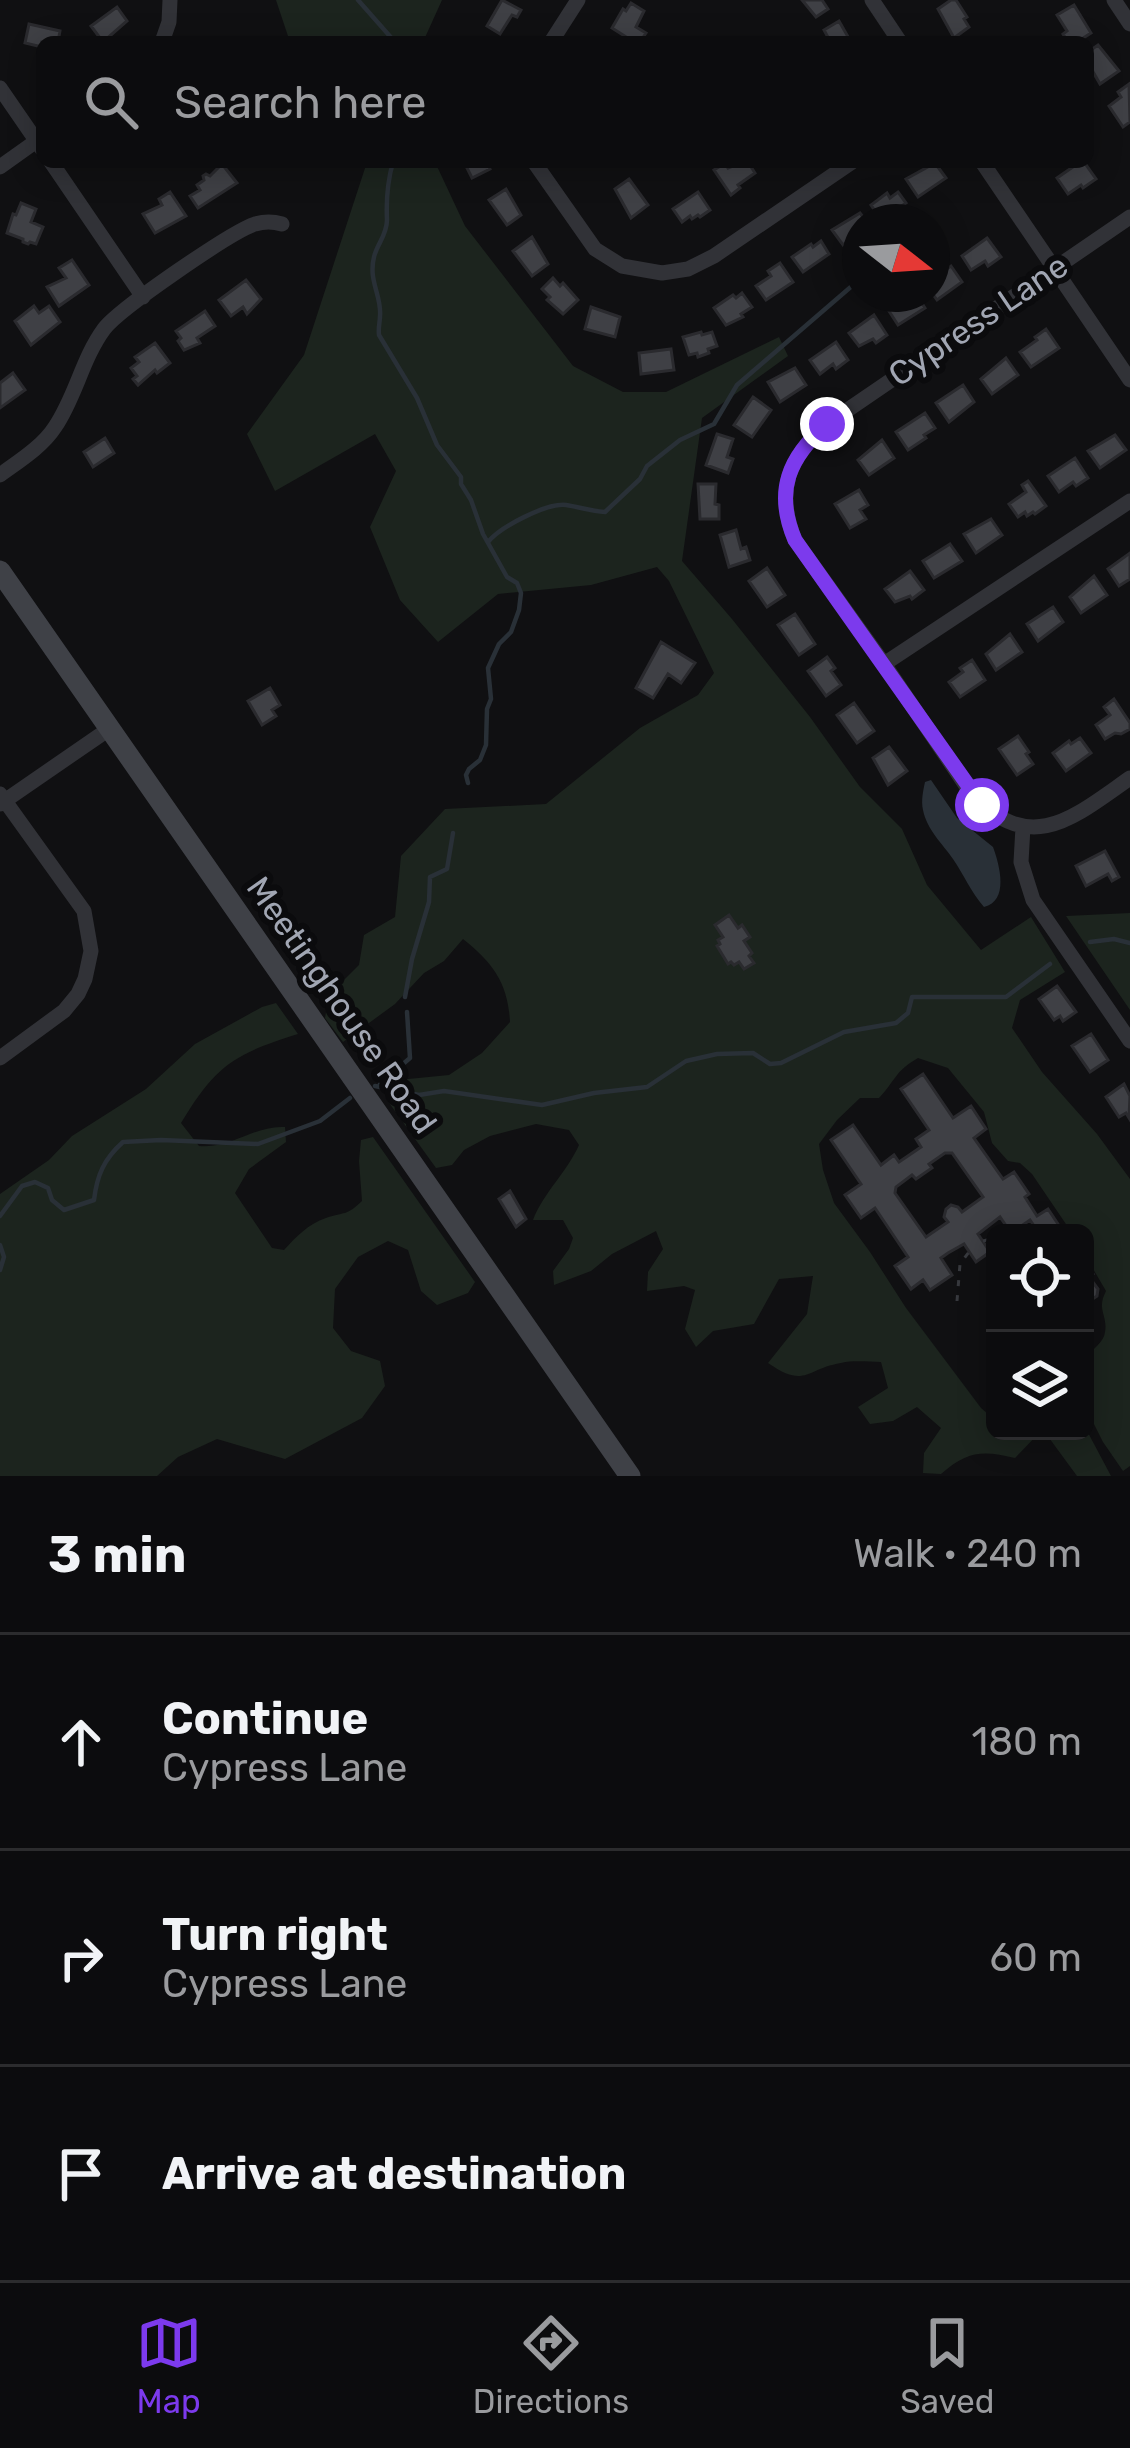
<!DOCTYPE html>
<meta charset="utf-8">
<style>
:root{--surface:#0c0c0e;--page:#1a1a1c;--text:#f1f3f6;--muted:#9a9b9e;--line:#2c2c2e;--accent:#7c3aed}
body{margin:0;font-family:Rubik,sans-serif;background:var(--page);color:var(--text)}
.controls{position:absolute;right:36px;bottom:36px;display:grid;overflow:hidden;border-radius:18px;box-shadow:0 6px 30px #0003}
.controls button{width:108px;height:108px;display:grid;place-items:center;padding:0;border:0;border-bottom:3px solid var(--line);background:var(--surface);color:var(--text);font:60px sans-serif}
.compass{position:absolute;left:842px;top:204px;width:108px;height:108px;border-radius:50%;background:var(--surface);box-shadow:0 6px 30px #0003;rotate:107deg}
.stop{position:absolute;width:36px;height:36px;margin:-27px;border:9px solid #7c3aed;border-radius:50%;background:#fff}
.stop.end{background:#7c3aed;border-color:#fff;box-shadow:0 3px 12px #0008}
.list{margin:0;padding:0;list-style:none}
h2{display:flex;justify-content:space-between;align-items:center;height:156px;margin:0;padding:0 48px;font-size:51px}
h2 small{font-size:39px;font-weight:400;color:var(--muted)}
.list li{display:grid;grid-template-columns:78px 1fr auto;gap:36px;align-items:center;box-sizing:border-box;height:216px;padding:0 48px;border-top:3px solid var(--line)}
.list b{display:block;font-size:45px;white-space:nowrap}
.list p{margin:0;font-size:39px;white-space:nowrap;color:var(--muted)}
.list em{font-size:39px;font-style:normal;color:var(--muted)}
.icon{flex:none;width:66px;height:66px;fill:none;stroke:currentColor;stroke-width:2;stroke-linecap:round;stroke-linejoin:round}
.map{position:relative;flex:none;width:1130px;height:1476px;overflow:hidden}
.search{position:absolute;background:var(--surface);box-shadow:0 6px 30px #0003;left:36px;right:36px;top:36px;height:132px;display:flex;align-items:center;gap:30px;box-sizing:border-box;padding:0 42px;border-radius:18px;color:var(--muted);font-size:45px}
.sheet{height:804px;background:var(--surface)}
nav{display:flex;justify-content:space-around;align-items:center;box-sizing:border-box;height:168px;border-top:3px solid var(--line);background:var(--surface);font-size:33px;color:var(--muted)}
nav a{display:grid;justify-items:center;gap:6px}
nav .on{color:var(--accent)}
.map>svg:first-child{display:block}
.green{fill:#1c241e}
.water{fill:#293037}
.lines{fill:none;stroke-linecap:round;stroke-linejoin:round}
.stream{stroke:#293037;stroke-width:4.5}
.building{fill:#3f4045;stroke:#2a2a2e;stroke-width:3;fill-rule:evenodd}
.path{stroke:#37393e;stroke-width:3;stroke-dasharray:6 9;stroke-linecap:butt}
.street{stroke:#313237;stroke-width:15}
.secondary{stroke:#3f4147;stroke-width:21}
.route{stroke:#7c3aed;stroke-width:15}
.labels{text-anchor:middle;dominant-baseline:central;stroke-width:12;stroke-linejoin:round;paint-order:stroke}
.street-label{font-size:33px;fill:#a1a6b3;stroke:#0b0b0d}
</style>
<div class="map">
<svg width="1130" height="1476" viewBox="0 0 1130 1476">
<rect width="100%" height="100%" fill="#101012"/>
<!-- green -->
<path class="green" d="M276,0H442L423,42H290Z
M367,162H435L465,226L573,366L623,392H666L779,337L788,356L702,418L682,561L732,619L810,717L860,787L902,829L927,885L981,950L1031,917L1065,972L1020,1000L1012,1028L1042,1072L1097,1134L1130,1179V1466L1123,1471L1103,1442L1085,1406V1357C1092,1350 1104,1342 1105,1332C1108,1315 1096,1310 1106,1291L1085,1255V1233H1072L1032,1174L1020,1163L1008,1161L992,1143L984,1112L948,1068L918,1058C895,1071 896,1080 879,1098H860L837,1120L819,1144L823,1170L834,1203L870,1252L906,1308L981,1408L995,1420V1431H1041L1015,1458C983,1450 967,1451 941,1474L923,1473L924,1453L941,1428L917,1407L893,1421L870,1424L858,1407L888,1388L881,1362C869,1362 854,1360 841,1363C805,1369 806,1389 768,1363L807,1314L813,1276L779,1279L754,1324L713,1331L696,1347L685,1329L695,1290L684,1286L647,1291L648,1272L663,1249L656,1231L612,1254L591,1271L554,1285L553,1271L569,1249L573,1238L563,1220H533C544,1192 567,1172 579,1145L569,1130L536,1124L490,1136L464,1150L452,1165L436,1168L387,1100L388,1081L449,1075L482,1053L510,1022C508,983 493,963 463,939L444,961L424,973L395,1004L343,1042L325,1018L329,995L359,965L364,935L395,917L401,856L445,809L546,804L640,728L698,695L714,673L669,581L657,567L591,585L498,594L438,642L400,600L370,527L396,471L375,434L275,491L247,434L304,355Z
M1130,913V1010L1066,916Z
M276,1003L298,1034C234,1054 216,1065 181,1123L199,1146C232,1149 254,1125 285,1127L286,1142L249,1169L235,1193L272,1248L284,1250C296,1237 308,1224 326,1218C346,1211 345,1217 362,1201L359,1161L361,1140L373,1137L475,1282L468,1293L437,1305L421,1291L408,1250L388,1241L358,1257L335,1289L333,1328L351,1351L380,1361L385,1386L362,1418L285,1459L217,1439L178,1457L157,1476H0V1194L49,1160L72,1136L146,1089L195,1044L262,1007Z
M1085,1427L1111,1476H1077L1044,1431H1085Z"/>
<!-- water -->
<path class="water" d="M931,780L957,818L993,847C1000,866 1009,901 984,907C971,892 964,875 953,859C942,843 927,830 923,810C921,801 923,791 925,782Z"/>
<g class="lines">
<!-- stream -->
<path class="stream" d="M358,0L395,42
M393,162C387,183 386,199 387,220C387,235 377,244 374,257C368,281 382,296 380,316C380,322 378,328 379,335L417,398L437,445L461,477V484L471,500L483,534L507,577L517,583L521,593L519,610L511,632L499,644L488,668L491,699L487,709L486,745L480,760L469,769L466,775L468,783
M932,235L936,228
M488,542C500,527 546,503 566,505C579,507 591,511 605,512L640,479L647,466L680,440L714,424L737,385L860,279
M1090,942L1114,939L1130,943
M405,997L412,959L429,902L430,877L447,869L453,833
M375,1086L419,1095L444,1091L542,1105L594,1093L647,1087L686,1061L717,1054L753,1053L770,1064L781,1063L844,1032L896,1023L908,1013L912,997H1006L1050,964
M379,1087L385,1070L403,1064L410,1058L407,1012
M0,1216L22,1186L35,1182L48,1188L52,1200L64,1210L94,1200C97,1175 104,1159 123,1142L161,1140L258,1144L320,1121L350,1098
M0,1245L4,1257L0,1270"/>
</g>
<!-- building -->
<path class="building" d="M502,0L521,10L517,17L512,15L500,34L487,26Z
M802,0H822L828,9L816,17Z
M951,0H956L967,17L964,19L969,27L954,38L938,9Z
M631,3L644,11L636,27L646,33L640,42H634L612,28L623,9L626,11Z
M1074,5L1091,33L1077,42H1068L1063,34L1067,31L1057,15Z
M117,7L127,21L103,42L91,26Z
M839,21L851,42H827L830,41L824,30Z
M29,24L60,31L58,42H42V47L25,43Z
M1098,45L1119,71L1100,84L1088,63V52Z
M1129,84L1130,122L1123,127L1109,106L1121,97L1118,92Z
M464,162H487L490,169L472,178Z
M742,162H748L755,173L738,185L740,188L731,195L714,170L725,163L728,168Z
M1080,162H1084L1096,179L1083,188L1081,185L1068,194L1057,178Z
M935,163L946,178L918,197L906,179Z
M222,164L237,183L198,208L190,196L200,190L197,185L204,180L203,176L206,174L210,176Z
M629,179L648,205L631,218L615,189Z
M506,189L521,215L507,225L489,200Z
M170,192L186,216L155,233L143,214L162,205L159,199Z
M698,192L710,210L700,217L698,215L692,219L690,216L682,222L673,209Z
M898,192L906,203L881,220L871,205L887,193L890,198Z
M21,203L36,209L31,222L43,227L36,244L30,242L28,244L23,242V239L7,233L13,214L16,215Z
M860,213L867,222H860V233L843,245L832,230Z
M532,237L548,264L532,276L513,251Z
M987,238L1001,257L988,266L985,261L971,270L962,256Z
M821,241L829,254L803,272L792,257L811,244L813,247Z
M72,260L89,285L59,306L47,287L66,278L59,268Z
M780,263L793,282L766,300L756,286L771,276L768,271Z
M951,266L962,282L937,300L932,293V279Z
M553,278L560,286L563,283L578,300L563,314L547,300L550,297L542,289Z
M246,280L261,299L247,314L243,307L231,316L219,300Z
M742,293L752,307L741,314L743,317L726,325L714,308L733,295L736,298Z
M902,294H909L912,299L917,295L925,308L898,325L885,305Z
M34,306L39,313L49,306L60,322L31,345L15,321Z
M591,307L620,317L615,337L585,329Z
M205,311L215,326L197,338L200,343L184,350L178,341L181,338L176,331Z
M874,315L887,335L876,343L873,339L859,346L849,333Z
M1046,329L1059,348L1031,367L1020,352L1037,340L1035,337Z
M701,332L702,335L712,332L717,346L708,349L709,353L698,357L697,353L689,355L683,337Z
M836,342L848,360L836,369L833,364L820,374L810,360Z
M155,343L170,363L157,373L155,370L138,385L133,379L137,376L131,368L139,362L135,357Z
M671,349L674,370L641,374L639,353Z
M1006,358L1018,375L992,394L981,379Z
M795,368L806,385L780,402L768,382Z
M13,373L25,390L0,408V383Z
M963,385L974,402L949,422L936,403Z
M753,397L771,410L752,437L734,425Z
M925,413L935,428L924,435L926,438L908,450L896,432Z
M717,434L733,439L727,457L733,459L728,473L706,465Z
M1115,435L1126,450L1100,468L1088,451Z
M105,438L114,453L93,467L84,452Z
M882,440L894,458L869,475L858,460Z
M1075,458L1088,478L1076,486L1073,482L1059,492L1048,476Z
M1028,481L1046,506L1035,514L1033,512L1027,516L1025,512L1018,517L1009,504L1026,492L1022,485Z
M698,484H716L715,504L719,505V519H700Z
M859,490L868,505L860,510L866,519L850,528L835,504Z
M991,519L1002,535L976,553L964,534Z
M736,530L741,549L746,547L750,560L729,567L720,535Z
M950,544L962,561L934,578L923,561Z
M1130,553V579L1119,586L1108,569Z
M767,568L785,595L767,607L749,581Z
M910,571L924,590L912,599L910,596L895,602L885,589Z
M1094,576L1107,595L1081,613L1070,597Z
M1053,607L1063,622L1038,641L1027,624Z
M795,614L815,644L799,655L778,625Z
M1010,634L1022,652L996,670L986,654Z
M661,642L695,663L681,683L668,674L653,698L636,688Z
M827,657L835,668L831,671L841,685L826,696L808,671Z
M972,660L985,680L960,697L949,682L963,672L960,668Z
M270,688L280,705L272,710L276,716L262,725L248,701Z
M1114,699L1130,723V729L1121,734L1115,733L1105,739L1096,725L1110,715L1104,707Z
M854,703L874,731L857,743L837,715Z
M1018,736L1029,752L1026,754L1033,764L1017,775L999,749Z
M1080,738L1091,753L1066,771L1053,753L1069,741L1071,744Z
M889,747L907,771L888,785L873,758Z
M1105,851L1119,877L1112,881L1108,874L1086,886L1076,866Z
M729,915L738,928L742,925L750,937L744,941L752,953L749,956L754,963L744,969L739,962L734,965L731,962L728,964L717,946L720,944L718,940L723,937L715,925Z
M1057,986L1076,1012L1063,1021L1060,1016L1054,1020L1039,999Z
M1091,1034L1108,1060L1090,1072L1072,1046Z
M923,1074L953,1118L971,1106L986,1129L974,1138L1003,1179L1014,1172L1029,1194L1025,1197L1037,1216L1048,1209L1064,1233H1039L1030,1220L1011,1233L1000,1217L978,1234L990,1252L976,1262L964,1244L948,1253L941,1258L952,1275L930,1290L923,1280L911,1289L895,1266L908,1257L875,1208L861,1218L845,1195L861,1184L831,1140L853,1125L881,1165L894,1155L899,1162L921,1147L916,1139L929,1130L901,1089ZM945,1153H952L983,1197L962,1212L958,1207L951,1205L946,1209L944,1217L948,1222L926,1237L895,1193L896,1187L912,1175L916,1179L932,1168L929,1164Z
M1124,1084L1130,1096L1129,1118L1126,1113L1119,1117L1106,1097Z
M510,1191L526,1219L516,1227L499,1199Z
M1085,1263L1093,1274L1089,1277L1098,1289L1097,1296L1088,1302H1085Z"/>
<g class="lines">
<!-- path -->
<path class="path" d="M983,1241L995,1238
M957,1301L960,1264L969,1252"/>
<!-- street -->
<path class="street" d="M872,0L900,42
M1114,0L1130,24
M162,42L169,22L170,0
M551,42L578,0
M0,88L42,149
M51,162L143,297
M534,162L595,249L622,266L662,273L688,269L714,256L852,162
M982,162L1130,380
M0,167L42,137
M1130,217L827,424C788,458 775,491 795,540L884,664L973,796C1032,856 1074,817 1130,778
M0,475C19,461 42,447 55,427C76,396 82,359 104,329C119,309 231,232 255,224C265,221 272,221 282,224
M884,664L1130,501
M0,794L84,911L91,951L85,979L78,994L64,1011L0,1058
M0,804L109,729
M1023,827L1021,862L1033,900L1130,1041"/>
<!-- secondary -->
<path class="secondary" d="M0,571L630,1476"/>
</g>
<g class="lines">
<!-- route -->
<path class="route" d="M827,424C789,457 774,491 795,540L982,805"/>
</g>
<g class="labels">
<!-- street labels -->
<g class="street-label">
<text transform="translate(978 320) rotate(-34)">Cypress Lane</text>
<text transform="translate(342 1005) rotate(55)">Meetinghouse Road</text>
</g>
</g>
</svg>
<div class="controls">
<button><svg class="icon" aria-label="locate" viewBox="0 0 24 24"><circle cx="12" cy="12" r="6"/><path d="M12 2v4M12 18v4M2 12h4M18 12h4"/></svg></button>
<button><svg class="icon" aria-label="layers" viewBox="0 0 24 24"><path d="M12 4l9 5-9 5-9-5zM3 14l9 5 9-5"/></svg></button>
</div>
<svg class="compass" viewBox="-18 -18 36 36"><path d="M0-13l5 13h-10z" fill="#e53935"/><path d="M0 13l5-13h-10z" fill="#9a9b9e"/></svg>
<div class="stop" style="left:982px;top:805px"></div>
<div class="stop end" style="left:827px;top:424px"></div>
<div class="search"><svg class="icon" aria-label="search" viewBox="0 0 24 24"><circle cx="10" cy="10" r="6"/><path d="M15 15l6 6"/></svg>Search here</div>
</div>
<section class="sheet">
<h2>3 min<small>Walk · 240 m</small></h2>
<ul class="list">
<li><svg class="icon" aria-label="ahead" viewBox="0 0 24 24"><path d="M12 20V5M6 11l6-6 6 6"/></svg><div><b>Continue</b><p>Cypress Lane</p></div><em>180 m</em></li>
<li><svg class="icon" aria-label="right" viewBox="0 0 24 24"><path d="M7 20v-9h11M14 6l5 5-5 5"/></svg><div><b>Turn right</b><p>Cypress Lane</p></div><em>60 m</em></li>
<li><svg class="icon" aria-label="arrive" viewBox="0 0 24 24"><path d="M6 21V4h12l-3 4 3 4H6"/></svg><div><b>Arrive at destination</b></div></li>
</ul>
</section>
<nav>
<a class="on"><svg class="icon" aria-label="map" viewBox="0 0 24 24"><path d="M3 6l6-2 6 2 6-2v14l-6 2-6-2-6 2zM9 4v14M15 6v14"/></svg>Map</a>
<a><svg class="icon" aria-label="directions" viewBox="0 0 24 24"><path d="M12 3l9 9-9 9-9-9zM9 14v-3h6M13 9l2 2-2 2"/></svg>Directions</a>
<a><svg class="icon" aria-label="saved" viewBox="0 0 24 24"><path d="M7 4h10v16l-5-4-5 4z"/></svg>Saved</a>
</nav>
